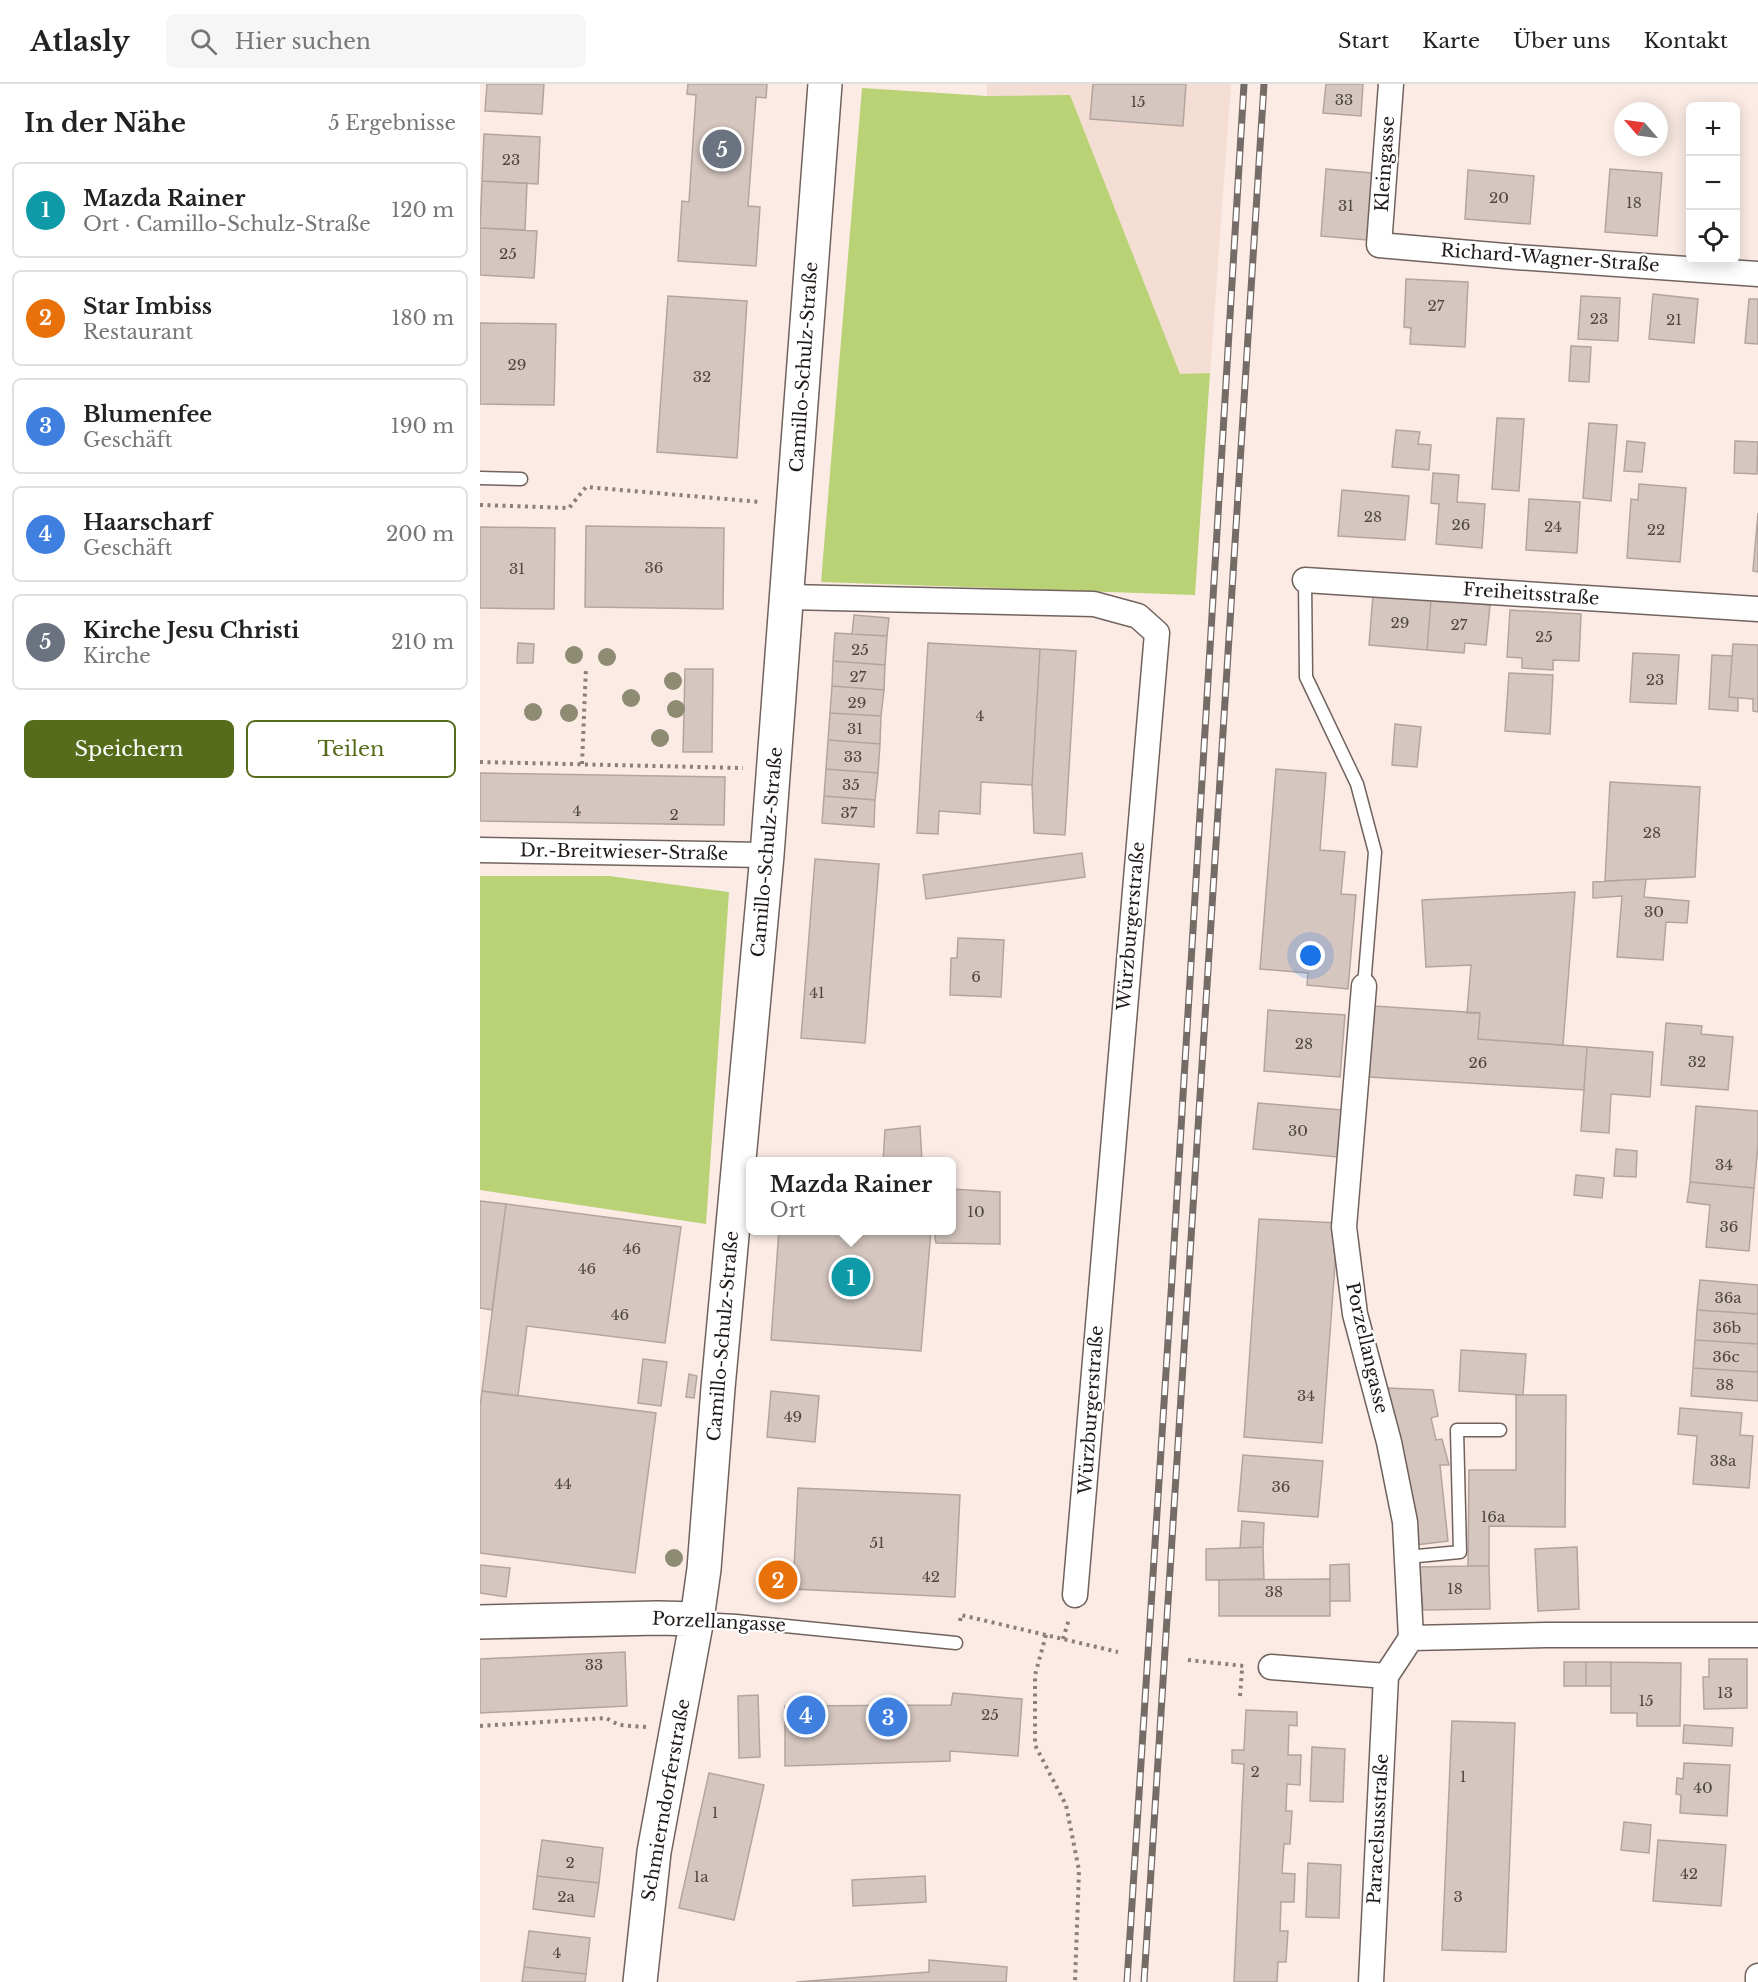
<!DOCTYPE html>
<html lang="de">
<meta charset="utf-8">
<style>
:root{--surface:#fff;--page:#f6f6f6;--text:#222;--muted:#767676;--line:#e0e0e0;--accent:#566c1b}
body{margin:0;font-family:"Libre Baskerville",serif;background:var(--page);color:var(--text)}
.controls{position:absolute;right:18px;top:18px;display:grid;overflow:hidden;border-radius:9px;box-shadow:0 3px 15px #0003}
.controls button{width:54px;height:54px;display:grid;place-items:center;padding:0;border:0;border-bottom:2px solid var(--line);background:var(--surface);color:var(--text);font:30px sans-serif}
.compass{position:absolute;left:1134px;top:18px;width:54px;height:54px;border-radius:50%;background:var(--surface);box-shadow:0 3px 15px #0003;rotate:298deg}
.you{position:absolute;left:831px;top:872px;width:21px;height:21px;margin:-15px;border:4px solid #fff;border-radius:50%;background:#1a73e8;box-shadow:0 0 0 9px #1a73e833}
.badge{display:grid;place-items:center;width:39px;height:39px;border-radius:50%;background:var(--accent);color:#fff;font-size:20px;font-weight:700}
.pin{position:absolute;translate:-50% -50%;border:3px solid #fff;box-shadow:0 2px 6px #0006}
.popup{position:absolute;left:266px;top:1073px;width:210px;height:78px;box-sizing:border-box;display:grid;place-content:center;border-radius:9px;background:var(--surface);filter:drop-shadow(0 2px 4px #0005);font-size:20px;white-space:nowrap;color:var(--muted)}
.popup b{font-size:22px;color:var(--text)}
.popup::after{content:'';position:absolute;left:50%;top:100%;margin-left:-12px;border:12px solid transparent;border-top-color:var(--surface)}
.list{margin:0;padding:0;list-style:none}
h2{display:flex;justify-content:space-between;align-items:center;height:78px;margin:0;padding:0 24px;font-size:26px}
h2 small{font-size:20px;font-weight:400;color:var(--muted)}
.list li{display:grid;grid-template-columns:39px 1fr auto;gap:18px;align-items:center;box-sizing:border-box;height:96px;margin:0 12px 12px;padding:0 12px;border:2px solid var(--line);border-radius:9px}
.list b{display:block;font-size:22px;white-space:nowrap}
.list p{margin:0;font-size:20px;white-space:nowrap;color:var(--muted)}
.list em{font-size:20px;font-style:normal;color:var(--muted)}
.actions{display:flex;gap:12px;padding:18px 24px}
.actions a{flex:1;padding:14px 0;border:2px solid var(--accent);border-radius:9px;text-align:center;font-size:21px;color:var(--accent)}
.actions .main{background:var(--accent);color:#fff}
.icon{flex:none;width:33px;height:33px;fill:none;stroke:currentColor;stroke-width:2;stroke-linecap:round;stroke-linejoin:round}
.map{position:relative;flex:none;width:1278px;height:1898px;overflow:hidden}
header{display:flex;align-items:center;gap:36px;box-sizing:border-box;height:84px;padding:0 30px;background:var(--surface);border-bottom:2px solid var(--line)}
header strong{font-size:28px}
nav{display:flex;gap:33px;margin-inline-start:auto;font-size:21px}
.search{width:420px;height:54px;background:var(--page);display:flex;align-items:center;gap:15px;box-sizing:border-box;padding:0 21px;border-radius:9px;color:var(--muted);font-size:22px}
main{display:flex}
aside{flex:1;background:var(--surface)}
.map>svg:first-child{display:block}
.built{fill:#f4ddd3}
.green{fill:#b9d275}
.building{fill:#d5c6bf;stroke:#b3a59e;stroke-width:1.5}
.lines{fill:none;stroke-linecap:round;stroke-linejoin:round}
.lane-casing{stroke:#70635d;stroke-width:15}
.street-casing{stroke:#70635d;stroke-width:27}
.secondary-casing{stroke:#70635d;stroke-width:36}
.path{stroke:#8a7f7b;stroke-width:4;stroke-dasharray:3 4.5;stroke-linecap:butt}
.lane{stroke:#fff;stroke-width:12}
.street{stroke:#fff;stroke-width:24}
.secondary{stroke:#fff;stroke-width:33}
.rail-casing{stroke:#756c68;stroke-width:7}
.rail{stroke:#fff;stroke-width:4.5;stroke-dasharray:14;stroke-linecap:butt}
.tree{fill:#8d8b72}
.labels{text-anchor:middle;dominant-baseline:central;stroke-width:4.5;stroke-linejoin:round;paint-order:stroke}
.number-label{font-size:15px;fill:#4d4642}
.street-label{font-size:18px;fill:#201b18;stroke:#fff}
</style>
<header>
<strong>Atlasly</strong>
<div class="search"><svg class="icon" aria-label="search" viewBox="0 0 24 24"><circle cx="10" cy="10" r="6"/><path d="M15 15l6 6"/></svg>Hier suchen</div>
<nav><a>Start</a><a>Karte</a><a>Über uns</a><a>Kontakt</a></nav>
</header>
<main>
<aside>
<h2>In der Nähe<small>5 Ergebnisse</small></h2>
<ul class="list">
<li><span class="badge" style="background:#0f9aa8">1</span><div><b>Mazda Rainer</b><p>Ort · Camillo-Schulz-Straße</p></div><em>120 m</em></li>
<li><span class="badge" style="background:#e8710a">2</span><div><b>Star Imbiss</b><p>Restaurant</p></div><em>180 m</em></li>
<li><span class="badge" style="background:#3f7fe0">3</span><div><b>Blumenfee</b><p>Geschäft</p></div><em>190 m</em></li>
<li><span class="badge" style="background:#3f7fe0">4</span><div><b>Haarscharf</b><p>Geschäft</p></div><em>200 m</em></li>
<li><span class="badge" style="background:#6b7280">5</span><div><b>Kirche Jesu Christi</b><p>Kirche</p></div><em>210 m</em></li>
</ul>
<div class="actions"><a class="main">Speichern</a><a>Teilen</a></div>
</aside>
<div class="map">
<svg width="1278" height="1898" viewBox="0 0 1278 1898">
<rect width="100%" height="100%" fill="#fbebe4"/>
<!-- built -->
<path class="built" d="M507,0H751L730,289L700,291L590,12H507Z"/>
<!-- green -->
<path class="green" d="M382,4L507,12L590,11L700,290L730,289L715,511L341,498Z
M0,792H129L249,808L226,1140L0,1106Z"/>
<!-- building -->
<path class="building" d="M7,0H64L62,30L5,27Z
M208,0H287L286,14L276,13L268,122L280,123L276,182L198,177L202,117L209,118L216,11L207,10Z
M613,0H706L703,42L610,35Z
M846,0H883L881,32L843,29Z
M4,50L60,53L58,100L2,97Z
M846,85L892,89L887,156L841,152Z
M1130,85L1182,89L1177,152L1125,148Z
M988,86L1054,92L1050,140L985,135Z
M2,97L47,99L45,146L0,144Z
M0,144L57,147L54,194L0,191Z
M926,195L988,198L985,263L930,260L931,244L924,243Z
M1173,210L1218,215L1214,259L1169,255Z
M188,212L267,217L257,374L177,368Z
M1101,212L1140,214L1138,257L1098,255Z
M1269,215H1278V260L1265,259Z
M0,239L76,240L74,321L0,320Z
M1091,262L1111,263L1109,298L1089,297Z
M1017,334L1044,335L1039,407L1012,405Z
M1109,339L1137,341L1131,417L1103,414Z
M916,346L940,348L938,360L951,361L949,386L912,383Z
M1147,357L1165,359L1162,388L1144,387Z
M1255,357L1278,358L1277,390L1254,389Z
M953,389L979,391L977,418L1005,420L1002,464L956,460L959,420L951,419Z
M1159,400L1206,404L1200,478L1147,474L1151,415L1158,416Z
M862,406L929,412L925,456L858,452Z
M1049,415L1100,418L1097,469L1046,466Z
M1278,429V488L1273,487Z
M106,442L244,444L243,525L105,523Z
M0,443L75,444L74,525L0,524Z
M893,511L951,516L947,566L889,561Z
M951,516L1010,521L1006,561L985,559L984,569L947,566Z
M1030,526L1101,530L1099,577L1073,576V586L1042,584V574L1027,573Z
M374,531L409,534L407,552L372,550Z
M355,549L407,552L405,581L353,577Z
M38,559L54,560L53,579H37Z
M448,559L560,565L552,701L501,698L500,730L459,727L458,750L437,749Z
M1253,560L1278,561V628L1273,627V615L1249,613Z
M560,565L596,567L585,751L554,749L552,701Z
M1153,569L1199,571L1196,620L1150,618Z
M1232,571L1252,572L1249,613L1258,614V627L1229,625Z
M353,577L405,581L404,606L352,602Z
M205,585H233L232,668H203Z
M1029,589L1073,591L1070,650L1025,647Z
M352,602L404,606L401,632L350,629Z
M350,629L401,632L400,660L348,656Z
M915,640L941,643L937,683L912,681Z
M348,656L400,660L398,689L346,685Z
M346,685L398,689L395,716L344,712Z
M796,685L846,689L840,766L865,768L861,810L876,811L868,905L827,901L828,889L780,885Z
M0,689L245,693L244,741L0,737Z
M1130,698L1220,703L1215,793L1125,797Z
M344,712L395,716L394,743L342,739Z
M602,769L605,793L446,815L443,791Z
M335,775L399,780L385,959L321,954Z
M1166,795L1164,813L1209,817L1207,839L1186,838L1183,876L1137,873L1142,812L1113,814V798Z
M1095,808L1083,961L998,955L1000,929H987L991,881L946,883L942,816Z
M478,854L524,856L521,913L470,911L471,874H477Z
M894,922L1000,929L998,955L1107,963L1104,1006L889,993Z
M788,926L865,931L860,993L784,987Z
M1186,939L1222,942L1221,950L1253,953L1248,1006L1181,1001Z
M1107,963L1173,968L1170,1013L1131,1010L1129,1049L1101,1047Z
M778,1019L862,1026L858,1073L773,1065Z
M1216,1022L1278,1027V1061L1274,1104L1210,1098Z
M440,1042L442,1078H403L405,1046Z
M1136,1065L1157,1067L1156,1093L1134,1092Z
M1096,1091L1124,1094L1122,1114L1094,1111Z
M1210,1098L1274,1104L1269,1167L1226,1163L1230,1121L1207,1118Z
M472,1105L520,1108V1160L456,1159L454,1146H472Z
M0,1117L26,1120L12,1226L0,1224Z
M26,1120L201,1143L185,1259L47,1242L38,1312L2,1307Z
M779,1135L858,1139L842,1359L764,1353Z
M299,1146H451L441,1267L291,1256Z
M1220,1196L1278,1201V1230L1217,1226Z
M1217,1226L1278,1230V1260L1215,1256Z
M1215,1256L1278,1260V1288L1213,1284Z
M981,1266L1046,1270L1043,1311L979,1307Z
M163,1275L187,1278L181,1322L158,1319Z
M1213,1284L1278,1288V1317L1211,1312Z
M209,1290L217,1292L214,1314L206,1313Z
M907,1304L953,1306L958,1332L951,1334L956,1356L962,1355L969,1381H960L968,1457L936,1461Z
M2,1307L176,1329L155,1489L0,1469V1323Z
M291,1307L339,1312L335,1358L287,1353Z
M1036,1311H1086L1085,1443L1009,1442V1482H988L989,1386H1036Z
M1200,1324L1262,1329L1260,1351L1273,1352L1269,1404L1213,1400L1217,1352L1198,1350Z
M763,1371L843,1377L838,1433L758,1427Z
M318,1404L480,1411L475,1513L313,1505Z
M762,1437L784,1439L783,1463L760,1464Z
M783,1463L784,1495L726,1496V1465Z
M1097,1463L1099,1525L1058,1527L1055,1465Z
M869,1480L870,1517H850V1481Z
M0,1481L30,1484L26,1513L0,1509Z
M988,1482H1009L1010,1525L943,1526L939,1483Z
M289,1485L307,1486L306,1507H288Z
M850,1495V1532H739V1496Z
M145,1568L147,1622L0,1629V1575Z
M1229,1575H1267V1624L1224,1625L1223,1593H1229Z
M1084,1578H1106V1602H1084Z
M1106,1578H1131V1602H1106Z
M1131,1578L1201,1579L1200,1642H1157V1629H1131Z
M473,1609L542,1615L538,1672L470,1667V1677L305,1682V1622L471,1621Z
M278,1611L280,1673L259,1674L258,1612Z
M766,1626L817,1628V1642L809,1641L808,1671H821L820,1701L807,1700L806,1727H812L810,1760H804L802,1789L815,1790L814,1818H801L800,1847H808L806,1878H798L797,1898H754L764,1680L752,1679V1666H764Z
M972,1637L1035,1639L1026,1868L962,1866Z
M1204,1641L1253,1644L1252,1662L1203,1659Z
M832,1663L865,1665L863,1718L830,1717Z
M1204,1679L1250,1681L1247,1732L1200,1729L1201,1711L1196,1710L1197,1694L1203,1695Z
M229,1689L284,1701L254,1836L199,1824Z
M1144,1738L1171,1741L1169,1769L1141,1766Z
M62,1756L123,1764L119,1799L57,1792Z
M1178,1756L1246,1761L1241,1822L1173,1817Z
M828,1779L861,1781L859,1834L826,1833Z
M57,1792L119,1799L114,1833L53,1825Z
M445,1792L446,1818L373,1822L372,1796Z
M49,1847L110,1854L106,1890L44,1883Z
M449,1876L527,1883L526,1898H316L449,1888Z
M44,1883L106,1890L105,1898H42Z"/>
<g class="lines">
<!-- lane casing -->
<g class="lane-casing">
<path id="lane" d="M0,394L41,395
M825,496L826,593L877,700L895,768L884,902
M927,1473L980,1468L977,1346H1020
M219,1535L256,1537L476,1559"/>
</g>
<!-- street casing -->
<g class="street-casing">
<path id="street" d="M911,0L899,161L1036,173L1278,190
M825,496L1278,525
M308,513L614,520L658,532L677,549L595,1511
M0,766L287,771
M884,902L864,1143L875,1230L909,1358L925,1438L931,1554
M791,1583L906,1592L931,1554L1066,1551H1278
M891,1898L906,1592
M1278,1898V1892"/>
</g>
<!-- secondary casing -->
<g class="secondary-casing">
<path id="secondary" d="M0,1538L178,1534L217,1535
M160,1898L174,1768L217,1535L224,1485L238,1304L287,771L345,0"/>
</g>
<!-- path -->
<path class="path" d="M0,421L89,424L106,403L281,418
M0,678L263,684
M102,680L106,583
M480,1537L481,1531L638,1568
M566,1551L555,1591V1661L586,1721L599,1786L595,1898
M583,1555L589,1535
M708,1576L764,1582
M760,1612L762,1586
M0,1642L126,1634L139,1641L166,1643"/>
<!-- lane -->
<use href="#lane" class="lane"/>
<!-- street -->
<use href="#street" class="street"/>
<!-- secondary -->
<use href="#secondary" class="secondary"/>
<!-- rail casing -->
<g class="rail-casing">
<path id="rail" d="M647,1898L692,1194L764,0
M664,1898L784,0"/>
</g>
<!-- rail -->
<use href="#rail" class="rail"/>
</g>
<!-- trees -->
<g class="tree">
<circle cx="94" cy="571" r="9"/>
<circle cx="127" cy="573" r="9"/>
<circle cx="193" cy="597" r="9"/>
<circle cx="151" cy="614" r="9"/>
<circle cx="196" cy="625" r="9"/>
<circle cx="53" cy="628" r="9"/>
<circle cx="89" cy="629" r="9"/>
<circle cx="180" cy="654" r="9"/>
<circle cx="194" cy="1474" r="9"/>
</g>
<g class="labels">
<!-- number labels -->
<g class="number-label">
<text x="864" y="15">33</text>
<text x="658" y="17">15</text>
<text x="31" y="75">23</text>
<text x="1019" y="113">20</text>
<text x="1154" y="118">18</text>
<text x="866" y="121">31</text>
<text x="28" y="169">25</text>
<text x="956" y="221">27</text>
<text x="1119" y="234">23</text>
<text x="1194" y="235">21</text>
<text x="37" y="280">29</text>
<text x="222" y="292">32</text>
<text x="893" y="432">28</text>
<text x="981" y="440">26</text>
<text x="1073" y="442">24</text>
<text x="1176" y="445">22</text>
<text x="174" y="483">36</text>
<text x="37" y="484">31</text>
<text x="920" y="538">29</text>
<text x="979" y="540">27</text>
<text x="1064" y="552">25</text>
<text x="380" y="565">25</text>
<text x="378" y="592">27</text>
<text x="1175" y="595">23</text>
<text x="377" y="618">29</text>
<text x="500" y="631">4</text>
<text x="375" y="644">31</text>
<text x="373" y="672">33</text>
<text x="371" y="700">35</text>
<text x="97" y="726">4</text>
<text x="369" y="728">37</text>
<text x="194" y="730">2</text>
<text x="1172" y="748">28</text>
<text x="1174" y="827">30</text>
<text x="496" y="892">6</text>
<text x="337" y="908">41</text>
<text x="824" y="959">28</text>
<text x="1217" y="977">32</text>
<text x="998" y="978">26</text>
<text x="818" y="1046">30</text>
<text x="1244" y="1080">34</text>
<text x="496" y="1127">10</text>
<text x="1249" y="1142">36</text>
<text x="152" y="1164">46</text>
<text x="107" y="1184">46</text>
<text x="1248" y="1213">36a</text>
<text x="140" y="1230">46</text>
<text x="1247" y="1243">36b</text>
<text x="1246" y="1272">36c</text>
<text x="1245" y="1300">38</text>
<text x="826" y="1311">34</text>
<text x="313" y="1332">49</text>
<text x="1243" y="1376">38a</text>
<text x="83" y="1399">44</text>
<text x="801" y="1402">36</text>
<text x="1013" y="1432">16a</text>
<text x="397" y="1458">51</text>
<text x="451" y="1492">42</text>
<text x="975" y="1504">18</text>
<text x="794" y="1507">38</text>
<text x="114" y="1580">33</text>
<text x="1245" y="1608">13</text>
<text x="1166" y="1616">15</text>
<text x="510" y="1630">25</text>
<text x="775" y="1687">2</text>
<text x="983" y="1692">1</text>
<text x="1223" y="1703">40</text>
<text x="235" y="1728">1</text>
<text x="90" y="1778">2</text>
<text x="1209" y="1789">42</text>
<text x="221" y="1792">1a</text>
<text x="86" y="1812">2a</text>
<text x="978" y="1812">3</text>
<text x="77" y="1868">4</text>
</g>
<!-- street labels -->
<g class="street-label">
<text transform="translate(905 80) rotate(-86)">Kleingasse</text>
<text transform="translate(1070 174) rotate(4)">Richard-Wagner-Straße</text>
<text transform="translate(324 283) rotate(-86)">Camillo-Schulz-Straße</text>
<text transform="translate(1051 510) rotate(4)">Freiheitsstraße</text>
<text transform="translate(144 768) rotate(1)">Dr.-Breitwieser-Straße</text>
<text transform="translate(287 768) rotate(-85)">Camillo-Schulz-Straße</text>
<text transform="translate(651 842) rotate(-85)">Würzburgerstraße</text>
<text transform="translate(243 1252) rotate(-85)">Camillo-Schulz-Straße</text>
<text transform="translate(887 1264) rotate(77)">Porzellangasse</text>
<text transform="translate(611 1326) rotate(-86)">Würzburgerstraße</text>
<text transform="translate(239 1538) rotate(3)">Porzellangasse</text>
<text transform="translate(186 1716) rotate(-80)">Schmierndorferstraße</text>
<text transform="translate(898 1745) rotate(-87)">Paracelsusstraße</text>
</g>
</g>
</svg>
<div class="controls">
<button>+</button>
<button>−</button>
<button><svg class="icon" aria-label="locate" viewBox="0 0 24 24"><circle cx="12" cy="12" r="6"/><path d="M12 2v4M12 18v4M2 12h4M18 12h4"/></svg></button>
</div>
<svg class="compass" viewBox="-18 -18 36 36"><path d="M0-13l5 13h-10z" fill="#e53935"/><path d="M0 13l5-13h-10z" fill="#767676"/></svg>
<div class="you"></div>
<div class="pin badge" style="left:371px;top:1193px;background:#0f9aa8">1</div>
<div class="popup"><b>Mazda Rainer</b>Ort</div>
<div class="pin badge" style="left:298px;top:1496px;background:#e8710a">2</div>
<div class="pin badge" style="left:408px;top:1633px;background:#3f7fe0">3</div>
<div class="pin badge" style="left:326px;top:1631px;background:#3f7fe0">4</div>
<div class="pin badge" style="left:242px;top:65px;background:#6b7280">5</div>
</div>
</main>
